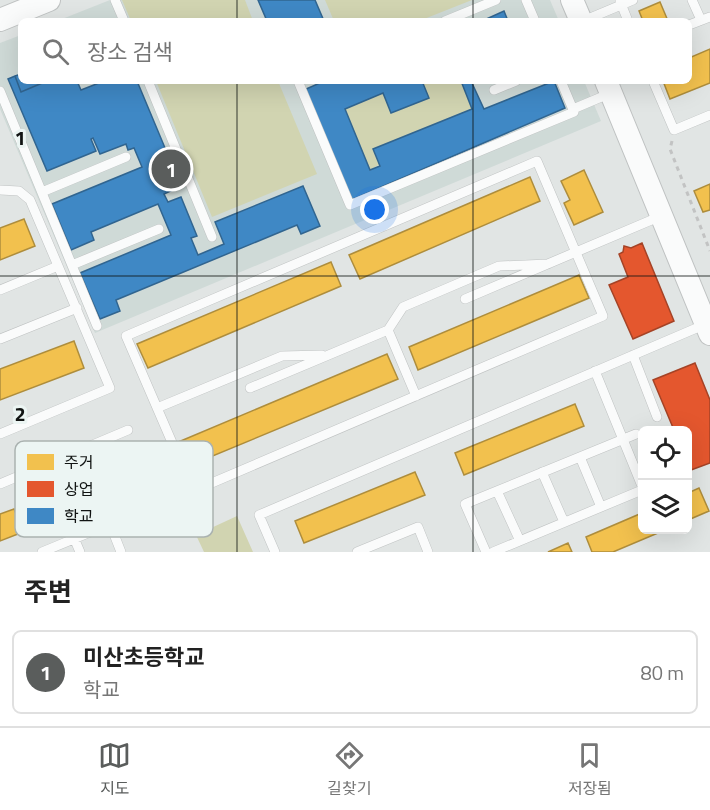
<!DOCTYPE html>
<html lang="ko">
<meta charset="utf-8">
<style>
:root{--surface:#fff;--page:#f6f6f6;--text:#222;--muted:#767676;--line:#e0e0e0;--accent:#5a5d5c}
body{margin:0;font-family:"Titillium Web","Noto Sans KR",sans-serif;background:var(--page);color:var(--text)}
.controls{position:absolute;right:18px;bottom:18px;display:grid;overflow:hidden;border-radius:9px;box-shadow:0 6px 24px #0002}
.controls button{width:54px;height:54px;display:grid;place-items:center;padding:0;border:0;border-bottom:2px solid var(--line);background:var(--surface);color:var(--text);font:30px sans-serif}
.you{position:absolute;left:375px;top:210px;width:21px;height:21px;margin:-15px;border:4px solid #fff;border-radius:50%;background:#1a73e8;box-shadow:0 0 0 9px #1a73e833}
.badge{display:grid;place-items:center;width:39px;height:39px;border-radius:50%;background:var(--accent);color:#fff;font-size:20px;font-weight:700}
.pin{position:absolute;translate:-50% -50%;border:3px solid #fff;box-shadow:0 2px 6px #0006}
.list{margin:0;padding:0;list-style:none}
h2{display:flex;justify-content:space-between;align-items:center;height:78px;margin:0;padding:0 24px;font-size:26px}
h2 small{font-size:20px;font-weight:400;color:var(--muted)}
.list li{display:grid;grid-template-columns:39px 1fr auto;gap:18px;align-items:center;box-sizing:border-box;height:84px;margin:0 12px 12px;padding:0 12px;border:2px solid var(--line);border-radius:9px}
.list b{display:block;font-size:22px;white-space:nowrap}
.list p{margin:0;font-size:20px;white-space:nowrap;color:var(--muted)}
.list em{font-size:20px;font-style:normal;color:var(--muted)}
.icon{flex:none;width:33px;height:33px;fill:none;stroke:currentColor;stroke-width:2;stroke-linecap:round;stroke-linejoin:round}
.map{position:relative;flex:none;width:710px;height:552px;overflow:hidden}
.search{position:absolute;background:var(--surface);box-shadow:0 6px 24px #0002;left:18px;right:18px;top:18px;height:66px;display:flex;align-items:center;gap:15px;box-sizing:border-box;padding:0 21px;border-radius:9px;color:var(--muted);font-size:22px}
.sheet{height:174px;background:var(--surface)}
nav{display:flex;justify-content:space-around;align-items:center;box-sizing:border-box;height:84px;border-top:2px solid var(--line);background:var(--surface);font-size:16px;color:var(--muted)}
nav a{display:grid;justify-items:center;gap:3px}
nav .on{color:var(--accent)}
.map>svg:first-child{display:block}
.built{fill:#cfdad7}
.green{fill:#d1d4b1}
.homes{fill:#f2c14e;stroke:#ae8d3c;stroke-width:1.5}
.shops{fill:#e4572e;stroke:#a54326;stroke-width:1.5}
.schools{fill:#3f88c5;stroke:#316590;stroke-width:1.5}
.lines{fill:none;stroke-linecap:round;stroke-linejoin:round}
.service-casing{stroke:#bfc2c2;stroke-width:10}
.tertiary-casing{stroke:#bfc2c2;stroke-width:24}
.path{stroke:#c2c3c3;stroke-width:3;stroke-dasharray:4.5 4.5;stroke-linecap:butt}
.service{stroke:#fafbfb;stroke-width:9}
.tertiary{stroke:#fafbfb;stroke-width:22}
.grid{fill:none;stroke:#111413;stroke-width:1.5;stroke-opacity:0.55}
.key{fill:#ecf5f3;stroke:#aab2b0;stroke-width:1.5}
.key-label{font-size:16px;fill:#111413}
.grid-label{font-size:20px;text-anchor:middle;font-weight:bold;fill:#111413;stroke:#ecf5f3;stroke-width:6;stroke-linejoin:round;paint-order:stroke}
</style>
<div class="map">
<svg width="710" height="552" viewBox="0 0 710 552">
<rect width="100%" height="100%" fill="#e1e5e4"/>
<!-- built -->
<path class="built" d="M110,0H550L559,21H57Z
M21,35V81H584L601,121L95,333L0,109V43Z"/>
<!-- green -->
<path class="green" d="M122,0H245L253,21H131Z
M325,0H472L419,21H334Z
M156,81H278L317,174L212,217Z
M422,81H461L472,109L370,170L345,109L383,93L391,113L429,98Z
M237,516L253,552H204L196,535Z"/>
<!-- homes -->
<path class="homes" d="M660,2L668,21H643L639,11Z
M710,49V83L670,99L663,81H689V58Z
M584,170L603,212L574,225L564,203L570,200L561,181Z
M530,177L540,201L360,279L349,255Z
M710,184V210L703,212L694,191Z
M24,219L35,246L0,260V228Z
M331,262L341,286L148,368L137,344Z
M579,275L589,298L418,370L409,347Z
M74,341L84,368L0,400V369Z
M387,354L398,379L186,467L176,443Z
M575,404L584,426L464,475L455,453Z
M415,472L425,495L304,543L295,521Z
M699,488L709,511L688,520V493Z
M14,509L23,532L0,541V514Z
M642,513V530H665L613,552H592L586,537Z
M568,543L572,552H548Z"/>
<!-- shops -->
<path class="shops" d="M642,243L674,321L633,339L609,285L628,277L619,254L623,252L624,246L631,248Z
M695,363L710,400V463L691,470L688,463V430H674L653,380Z"/>
<!-- schools -->
<path class="schools" d="M258,0H315L324,21H267Z
M504,11L508,21H482Z
M21,74V81H47L21,92L15,76Z
M15,76L21,92L47,81H77L81,90L104,81H137L173,167L155,175L158,181L171,176L177,188L164,194L168,202L181,197L197,236L191,238L198,255L224,244L215,222L303,186L320,226L301,234L297,225L116,300L120,311L100,319L80,273L171,235L158,204L91,232L94,240L71,250L52,204L142,167L134,148L128,150L126,144L100,154L93,138L91,139L96,151L47,171L8,79Z
M319,81H422L429,98L391,113L383,93L345,109L370,170L380,166L373,149L472,109L461,81H471L484,109L554,81L565,108L351,200L304,90L320,83Z"/>
<g class="lines">
<!-- service casing -->
<g class="service-casing">
<path id="service" d="M115,0L124,21
M526,0L535,21
M692,0L701,20
M620,1L628,21
M445,21L496,0
M583,21L633,0
M689,25L710,17
M148,81L212,237
M298,81L350,205L574,112L561,81
M653,81L674,130L710,115
M494,90L516,81
M0,91L97,326
M573,109L611,93
M537,161L603,316L193,491L126,336Z
M0,190L19,191L30,200L110,388L0,434
M42,192L126,157
M72,265L159,229
M0,290L58,266
M465,299L661,216
M388,330L416,396
M0,339L77,308
M633,355L657,417
M595,371L642,486
M250,388L388,330L403,307L499,266L548,264
M157,408L282,356L322,355
M580,457L601,507
M542,472L564,522
M0,484L128,430
M497,491L520,541
M110,524L121,552
M74,538L80,552
M42,552L127,517
M275,552L259,515L706,324
M357,552L418,527L428,552
M486,552L465,504L636,434
M493,552L642,490"/>
</g>
<!-- tertiary casing -->
<g class="tertiary-casing">
<path id="tertiary" d="M572,0L581,21
M0,20L49,0
M606,81L710,334"/>
</g>
<!-- path -->
<path class="path" d="M672,141L670,149L710,251"/>
<!-- service -->
<use href="#service" class="service"/>
<!-- tertiary -->
<use href="#tertiary" class="tertiary"/>
</g>
<!-- grid -->
<path class="grid" d="M237,0V21M473,0V21M237,81V552M473,81V552M0,276H710"/>
<!-- legend -->
<rect x="15" y="441" width="198" height="96" rx="9" class="key"/>
<rect x="27" y="454" width="27" height="16" fill="#f2c14e"/>
<rect x="27" y="481" width="27" height="16" fill="#e4572e"/>
<rect x="27" y="508" width="27" height="16" fill="#3f88c5"/>
<g class="key-label">
<text x="64" y="468">주거</text>
<text x="64" y="495">상업</text>
<text x="64" y="522">학교</text>
</g>
<g class="grid-label">
<text x="20" y="145">1</text>
<text x="20" y="421">2</text>
</g>
</svg>
<div class="controls">
<button><svg class="icon" aria-label="locate" viewBox="0 0 24 24"><circle cx="12" cy="12" r="6"/><path d="M12 2v4M12 18v4M2 12h4M18 12h4"/></svg></button>
<button><svg class="icon" aria-label="layers" viewBox="0 0 24 24"><path d="M12 4l9 5-9 5-9-5zM3 14l9 5 9-5"/></svg></button>
</div>
<div class="you"></div>
<div class="pin badge" style="left:171px;top:169px">1</div>
<div class="search"><svg class="icon" aria-label="search" viewBox="0 0 24 24"><circle cx="10" cy="10" r="6"/><path d="M15 15l6 6"/></svg>장소 검색</div>
</div>
<section class="sheet">
<h2>주변<small></small></h2>
<ul class="list">
<li><span class="badge">1</span><div><b>미산초등학교</b><p>학교</p></div><em>80 m</em></li>
</ul>
</section>
<nav>
<a class="on"><svg class="icon" aria-label="map" viewBox="0 0 24 24"><path d="M3 6l6-2 6 2 6-2v14l-6 2-6-2-6 2zM9 4v14M15 6v14"/></svg>지도</a>
<a><svg class="icon" aria-label="directions" viewBox="0 0 24 24"><path d="M12 3l9 9-9 9-9-9zM9 14v-3h6M13 9l2 2-2 2"/></svg>길찾기</a>
<a><svg class="icon" aria-label="saved" viewBox="0 0 24 24"><path d="M7 4h10v16l-5-4-5 4z"/></svg>저장됨</a>
</nav>
